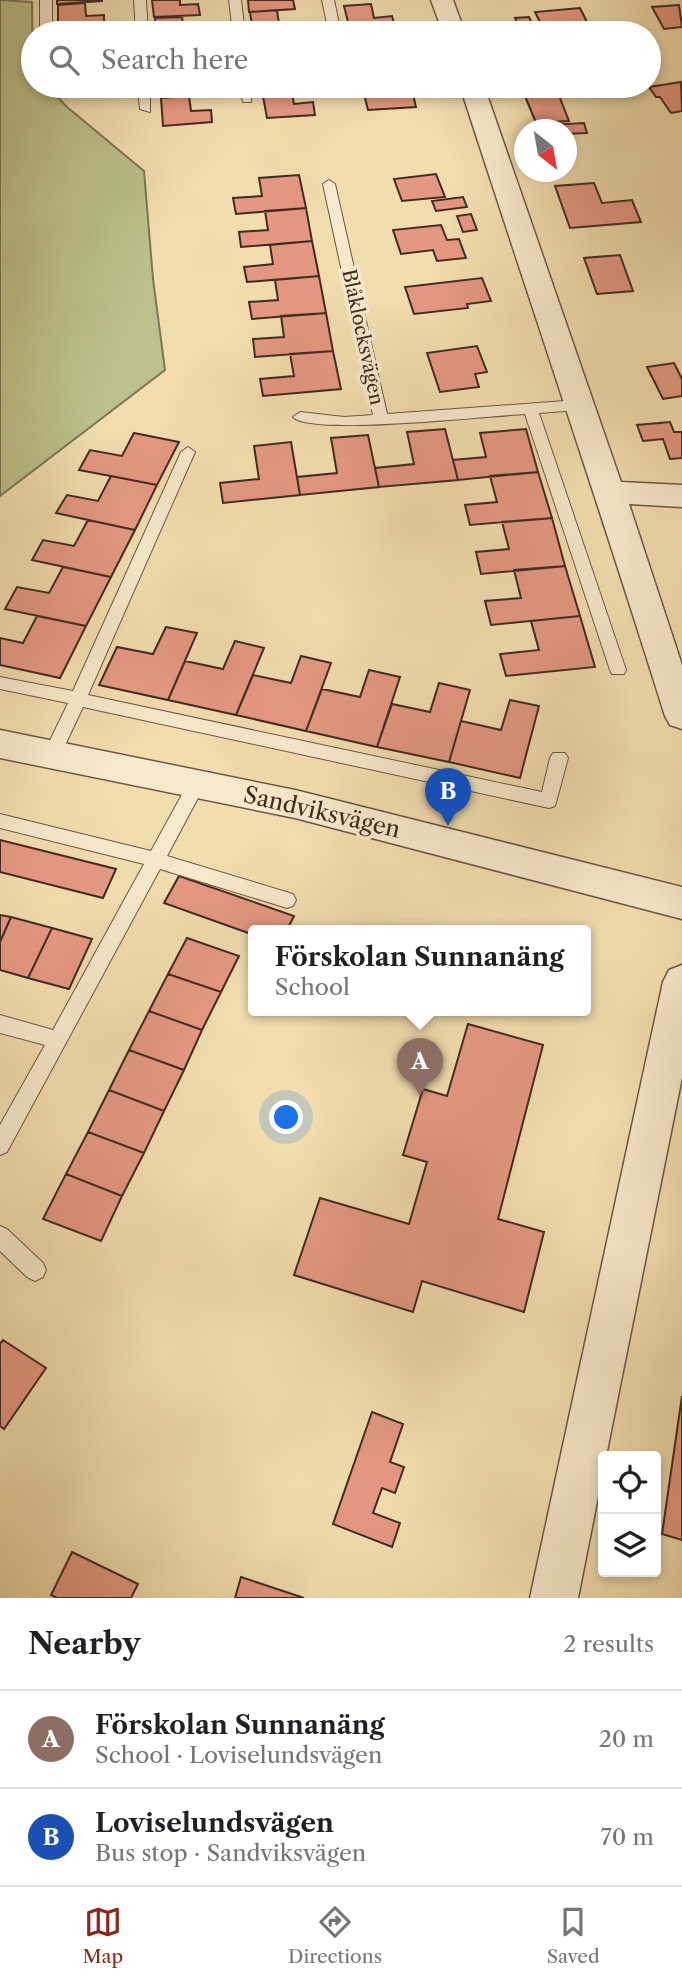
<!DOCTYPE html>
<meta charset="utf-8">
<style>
:root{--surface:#fff;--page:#f6f6f6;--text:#202124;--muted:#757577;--line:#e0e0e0;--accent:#8f2418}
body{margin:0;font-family:"Libre Caslon Text",serif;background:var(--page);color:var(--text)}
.controls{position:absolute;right:21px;bottom:21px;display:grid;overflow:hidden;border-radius:7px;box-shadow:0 4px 10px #0003}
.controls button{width:63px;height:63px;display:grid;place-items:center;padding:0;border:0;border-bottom:2px solid var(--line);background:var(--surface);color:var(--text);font:35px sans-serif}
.compass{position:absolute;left:514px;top:119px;width:63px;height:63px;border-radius:50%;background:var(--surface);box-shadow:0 4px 10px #0003;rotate:149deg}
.you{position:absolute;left:287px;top:1118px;width:24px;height:24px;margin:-18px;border:5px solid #fff;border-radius:50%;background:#1a73e8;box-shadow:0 0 0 10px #1a73e833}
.badge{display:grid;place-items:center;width:46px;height:46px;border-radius:50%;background:var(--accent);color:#fff;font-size:23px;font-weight:700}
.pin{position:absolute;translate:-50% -58px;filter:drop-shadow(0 2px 4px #0008)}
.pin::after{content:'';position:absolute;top:37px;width:24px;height:21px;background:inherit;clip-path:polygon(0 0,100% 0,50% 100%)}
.popup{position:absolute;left:248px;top:925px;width:343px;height:91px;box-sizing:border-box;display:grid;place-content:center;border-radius:7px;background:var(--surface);filter:drop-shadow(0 2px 5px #0005);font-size:23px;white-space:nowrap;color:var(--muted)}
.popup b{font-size:26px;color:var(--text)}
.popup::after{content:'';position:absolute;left:50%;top:100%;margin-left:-14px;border:14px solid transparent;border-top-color:var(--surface)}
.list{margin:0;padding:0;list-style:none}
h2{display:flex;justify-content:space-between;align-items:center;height:91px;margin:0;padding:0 28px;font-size:30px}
h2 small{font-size:23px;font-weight:400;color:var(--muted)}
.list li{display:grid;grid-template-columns:46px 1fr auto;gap:21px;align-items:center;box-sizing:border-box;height:98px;padding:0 28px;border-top:2px solid var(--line)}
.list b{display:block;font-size:26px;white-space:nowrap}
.list p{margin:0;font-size:23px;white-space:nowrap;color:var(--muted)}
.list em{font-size:23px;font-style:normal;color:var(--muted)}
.icon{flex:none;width:38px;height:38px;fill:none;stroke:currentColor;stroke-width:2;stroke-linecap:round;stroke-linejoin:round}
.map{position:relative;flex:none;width:682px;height:1598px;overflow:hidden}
.search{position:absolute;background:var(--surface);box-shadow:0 4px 10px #0003;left:21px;right:21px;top:21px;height:77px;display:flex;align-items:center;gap:18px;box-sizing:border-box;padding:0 24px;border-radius:38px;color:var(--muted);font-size:26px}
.sheet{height:287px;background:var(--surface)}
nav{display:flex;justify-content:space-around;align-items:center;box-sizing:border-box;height:98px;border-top:2px solid var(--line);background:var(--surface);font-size:19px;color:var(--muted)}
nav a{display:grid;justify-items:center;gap:4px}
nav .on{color:var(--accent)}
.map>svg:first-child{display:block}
.green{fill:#bcc08a;stroke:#7e7655;stroke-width:2}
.building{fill:#e59881;stroke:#412b20;stroke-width:2}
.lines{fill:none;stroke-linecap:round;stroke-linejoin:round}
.lane-casing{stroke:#6d5844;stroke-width:2}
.street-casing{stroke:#6d5844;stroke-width:3}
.lane{fill:#f7e9cb;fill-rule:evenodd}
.street{fill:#f7e9cb;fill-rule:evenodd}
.labels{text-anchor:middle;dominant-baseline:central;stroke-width:7;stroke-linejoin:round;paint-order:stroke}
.far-street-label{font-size:19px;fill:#412b20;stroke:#f7e9cb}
.street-label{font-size:23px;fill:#412b20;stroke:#f7e9cb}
</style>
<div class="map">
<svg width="682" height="1598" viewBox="0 0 682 1598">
<rect width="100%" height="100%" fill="#f2ddaf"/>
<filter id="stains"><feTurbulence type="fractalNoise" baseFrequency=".00286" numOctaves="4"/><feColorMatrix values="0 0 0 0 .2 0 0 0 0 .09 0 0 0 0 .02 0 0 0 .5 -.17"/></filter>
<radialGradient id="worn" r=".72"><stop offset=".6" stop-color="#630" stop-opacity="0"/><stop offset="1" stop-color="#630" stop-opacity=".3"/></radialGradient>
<!-- green -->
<path class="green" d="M0,0L32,2L33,86H47L67,107L144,171L153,279L165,370L0,496Z"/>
<!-- building -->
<path class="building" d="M57,0H102V1L57,4Z
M152,0H180V5L198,4L200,15L154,17Z
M248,0H293L295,9L249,12Z
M85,3L86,16L104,15V26L58,28V5Z
M371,4L374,18L392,16L395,27L350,30L344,6Z
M679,5L682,27L664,29L652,7Z
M580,8L588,24L543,28L535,12Z
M277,10L279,24L297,23L299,33H253L250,12Z
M182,17L184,30L202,29L203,33H156L155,18Z
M529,17L536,32L522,33L515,18Z
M87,28V33H59V29Z
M681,82L682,111L671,113L660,97H656L649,87Z
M160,86H208L209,94L161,97Z
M261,86H309L310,87L262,90Z
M362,86H391L394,96L413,94L416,107L368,110Z
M291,89L294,104L313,102L315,115L267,118L262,91Z
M558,93L569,121L536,123L525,96Z
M189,96L191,111L211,110L212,122L163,126L161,98Z
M584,123L587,133L566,134V130H552L551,125Z
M436,174L445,197L402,201L394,179Z
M299,175L306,208L236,214L233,198L262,196L259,178Z
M594,183L602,203L632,200L641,222L570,228L555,186Z
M463,197L467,207L436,211L432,201Z
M306,208L312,241L241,247L239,232L268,230L265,211Z
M471,214L477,230L463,232L457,216Z
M441,225L447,240L459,239L466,258L437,261L433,250L401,254L393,230Z
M312,241L319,276L247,282L244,267L273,264L270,245Z
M620,255L633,291L597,294L584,258Z
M319,276L326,313L252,319L249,302L278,300L275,280Z
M482,278L491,301L467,304L468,308L414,314L405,287Z
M326,313L333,351L255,357L253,339L284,337L281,316Z
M477,346L487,372L475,374L479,387L440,392L427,353Z
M333,351L341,389L263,396L260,379L294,376L290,354Z
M674,363L682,379V396L663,399L647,367Z
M670,422L674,432H682V458L670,459L663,439L643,441L637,425Z
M445,429L458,480L379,487L375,468L414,464L407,432Z
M526,429L538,472L458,480L453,460L486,457L480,433Z
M134,433L179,442L157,485L79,470L90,450L122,456Z
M368,435L379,487L300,495L297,477L337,473L331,438Z
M291,442L300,495L223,503L220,483L259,479L254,446Z
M538,472L552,518L470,525L465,505L497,502L490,476Z
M111,476L157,485L135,530L56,513L67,495L98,501Z
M552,518L565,566L481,574L476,552L509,549L502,522Z
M88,520L135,530L111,577L32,560L43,540L74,546Z
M565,566L580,616L491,625L485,601L521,598L514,570Z
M63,567L111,577L86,626L5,609L17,587L49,593Z
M37,616L86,626L60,678L0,665V638L23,643Z
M580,616L595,667L506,676L500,654L539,650L531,621Z
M166,627L197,633L168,700L99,685L117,647L153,654Z
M235,641L264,648L236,715L168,700L185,661L223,669Z
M301,656L331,663L306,731L236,715L253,675L291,683Z
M369,670L400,677L377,747L306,731L322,689L360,697Z
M439,683L470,690L449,762L377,747L392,704L430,712Z
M510,700L539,706L520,778L449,762L461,721L501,730Z
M0,840L116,869L103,898L0,872Z
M179,876L294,916L287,930H254V935L164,903Z
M0,915L11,917L0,942Z
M11,917L52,928L28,978L0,970V942Z
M52,928L92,939L69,989L28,978Z
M187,938L239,956L221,992L168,974Z
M168,974L221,992L202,1030L149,1011Z
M149,1011L202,1030L184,1070L129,1050Z
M468,1024L543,1045L498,1219L544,1232L524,1312L422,1281L413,1312L294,1275L320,1198L409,1224L427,1162L403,1155L423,1089L447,1096Z
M129,1050L184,1070L164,1111L109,1090Z
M109,1090L164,1111L144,1153L88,1132Z
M88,1132L144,1153L122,1196L66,1174Z
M66,1174L122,1196L101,1241L43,1219Z
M3,1340L46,1368L4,1429L0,1426V1344Z
M682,1396V1540L662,1534Z
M372,1412L403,1424L390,1462L404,1467L395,1493L382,1488L373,1513L400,1523L392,1547L333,1524Z
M72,1552L138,1584L131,1598H57L51,1595Z
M241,1577L304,1598H235Z"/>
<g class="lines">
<!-- lane casing -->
<g class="lane-casing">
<path id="lane" d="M40,0H52V33H40Z
M134,0H146L148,33H136Z
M229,0H241L245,33H233Z
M322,0H334L341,33H329Z
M138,86H150V112L140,109Z
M240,86H252L251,102H243Z
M340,86H352L353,88L347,92Z
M329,180L335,184L387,414L578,400L585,405L578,410L539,413L626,670L624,674H612L610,670L525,414C490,416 310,436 293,417L300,412L344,417L373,415L323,184Z
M188,447L195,452L88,695L542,792L550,758L553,753H565L568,758L555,806L549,808L83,707L58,760H46L43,755L68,703L0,689V677L73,691L181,452Z
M196,778L202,780L205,785L167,856L293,894L296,900L293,906L287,908L160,869L7,1152L0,1155V1125L45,1045L0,1033V1015L53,1030L144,864L0,828V814L151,851L190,780Z
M0,1226L7,1229L43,1263L46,1270L43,1277L35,1281L27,1277L0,1251Z"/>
</g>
<!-- street casing -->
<g class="street-casing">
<path id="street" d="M431,0H453L465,33H443Z
M460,86H484L621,482L682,485V507L629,504L682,665V729L670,725L665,716C599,505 528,296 460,86Z
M0,730L295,790L682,887V919L295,818L0,758Z
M682,965V1077L606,1456H603V1471L578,1598H530L663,982L669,970Z"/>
</g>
<!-- lane -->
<use href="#lane" class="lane"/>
<!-- street -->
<use href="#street" class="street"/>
</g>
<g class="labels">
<!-- far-street labels -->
<g class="far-street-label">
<text transform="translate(363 337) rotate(78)">Blåklocksvägen</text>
</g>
<!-- street labels -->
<g class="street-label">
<text transform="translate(322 812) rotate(13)">Sandviksvägen</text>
</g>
</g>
<rect width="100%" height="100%" filter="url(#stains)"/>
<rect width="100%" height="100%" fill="url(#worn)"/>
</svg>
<div class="controls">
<button><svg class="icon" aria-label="locate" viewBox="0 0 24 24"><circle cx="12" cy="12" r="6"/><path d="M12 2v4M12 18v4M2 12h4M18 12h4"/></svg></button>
<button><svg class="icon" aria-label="layers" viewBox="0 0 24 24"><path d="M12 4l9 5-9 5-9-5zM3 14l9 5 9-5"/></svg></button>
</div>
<svg class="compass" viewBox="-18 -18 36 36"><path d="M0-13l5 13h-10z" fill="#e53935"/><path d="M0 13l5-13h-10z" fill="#757577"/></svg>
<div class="you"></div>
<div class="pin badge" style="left:420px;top:1096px;background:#8d6e63">A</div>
<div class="popup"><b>Förskolan Sunnanäng</b>School</div>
<div class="pin badge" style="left:448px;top:826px;background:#1a4fb4">B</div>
<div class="search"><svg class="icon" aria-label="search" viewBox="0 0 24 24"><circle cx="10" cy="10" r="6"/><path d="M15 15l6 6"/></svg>Search here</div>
</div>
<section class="sheet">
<h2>Nearby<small>2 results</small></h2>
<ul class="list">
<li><span class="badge" style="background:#8d6e63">A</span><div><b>Förskolan Sunnanäng</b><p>School · Loviselundsvägen</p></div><em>20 m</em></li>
<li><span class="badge" style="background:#1a4fb4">B</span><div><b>Loviselundsvägen</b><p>Bus stop · Sandviksvägen</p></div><em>70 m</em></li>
</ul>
</section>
<nav>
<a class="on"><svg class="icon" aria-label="map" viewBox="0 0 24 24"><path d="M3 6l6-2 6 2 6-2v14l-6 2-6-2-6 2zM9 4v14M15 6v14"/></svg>Map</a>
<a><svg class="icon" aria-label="directions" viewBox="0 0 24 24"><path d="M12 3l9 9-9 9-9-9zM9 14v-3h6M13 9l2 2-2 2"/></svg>Directions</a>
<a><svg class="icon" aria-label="saved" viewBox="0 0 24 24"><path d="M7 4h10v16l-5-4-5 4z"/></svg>Saved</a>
</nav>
